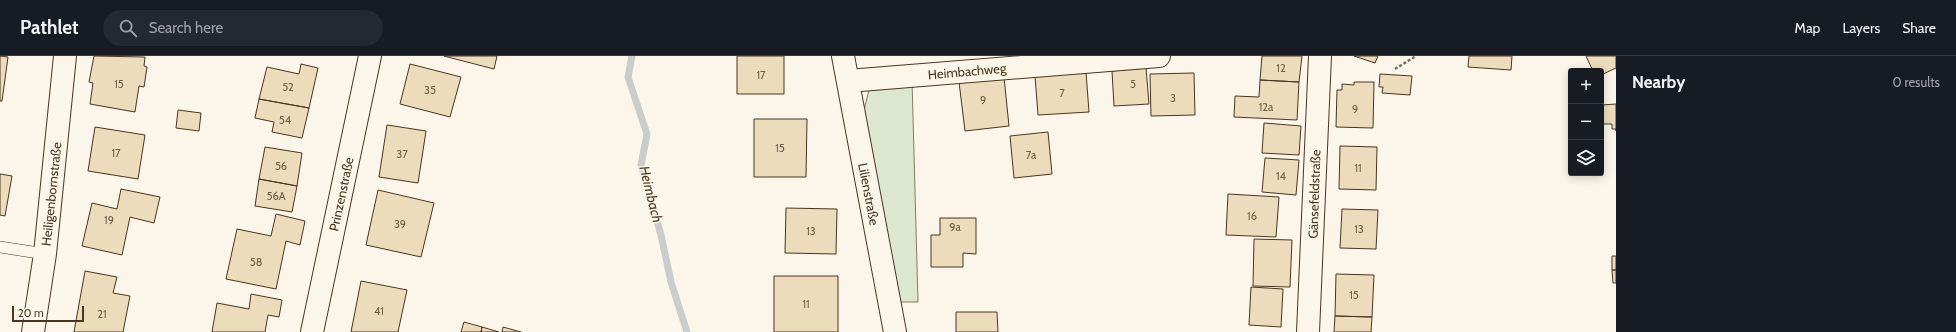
<!DOCTYPE html>
<meta charset="utf-8">
<style>
:root{--surface:#171b24;--page:#242831;--text:#f1f3f6;--muted:#9ea1a6;--line:#363941}
body{margin:0;font-family:Cabin,sans-serif;background:var(--page);color:var(--text)}
.controls{position:absolute;right:12px;top:12px;display:grid;overflow:hidden;border-radius:4px;box-shadow:0 2px 10px #0003}
.controls button{width:36px;height:36px;display:grid;place-items:center;padding:0;border:0;border-bottom:1px solid var(--line);background:var(--surface);color:var(--text);font:20px sans-serif}
.scale{position:absolute;left:12px;bottom:10px;width:72px;box-sizing:border-box;padding-left:4px;border:2px solid #4a3520;border-top:0;font-size:11px;line-height:14px;white-space:nowrap;color:#4a3520;-webkit-text-stroke:3px #fbf6e9;paint-order:stroke}
.list{margin:0;padding:0;list-style:none}
h2{display:flex;justify-content:space-between;align-items:center;height:52px;margin:0;padding:0 16px;font-size:17px}
h2 small{font-size:13px;font-weight:400;color:var(--muted)}
.icon{flex:none;width:22px;height:22px;fill:none;stroke:currentColor;stroke-width:2;stroke-linecap:round;stroke-linejoin:round}
.map{position:relative;flex:none;width:1616px;height:276px;overflow:hidden}
header{display:flex;align-items:center;gap:24px;box-sizing:border-box;height:56px;padding:0 20px;background:var(--surface);border-bottom:1px solid var(--line)}
header strong{font-size:19px}
nav{display:flex;gap:22px;margin-inline-start:auto;font-size:14px}
.search{width:280px;height:36px;background:var(--page);display:flex;align-items:center;gap:10px;box-sizing:border-box;padding:0 14px;border-radius:22px;color:var(--muted);font-size:15px}
main{display:flex}
aside{flex:1;background:var(--surface)}
.map>svg:first-child{display:block}
.green{fill:#dce7d0;stroke:#887966}
.lines{fill:none;stroke-linecap:round;stroke-linejoin:round}
.stream{stroke:#c9cecd;stroke-width:7}
.building{fill:#ecdcbc;stroke:#4a3520}
.service-casing{stroke:#4a3520;stroke-width:12}
.minor-casing{stroke:#4a3520;stroke-width:24}
.path{stroke:#7f6f5c;stroke-width:2.5;stroke-dasharray:3 2;stroke-linecap:butt}
.service{stroke:#fbf6e9;stroke-width:11}
.minor{stroke:#fbf6e9;stroke-width:22}
.labels{text-anchor:middle;dominant-baseline:central;stroke-width:3;stroke-linejoin:round;paint-order:stroke}
.number-label{font-size:11px;fill:#725f47}
.street-label{font-size:13px;fill:#4a3520;stroke:#fbf6e9}
.water-label{font-size:14px;font-style:italic;fill:#4a3520;stroke:#fbf6e9}
</style>
<header>
<strong>Pathlet</strong>
<div class="search"><svg class="icon" aria-label="search" viewBox="0 0 24 24"><circle cx="10" cy="10" r="6"/><path d="M15 15l6 6"/></svg>Search here</div>
<nav><a>Map</a><a>Layers</a><a>Share</a></nav>
</header>
<main>
<div class="map">
<svg width="1616" height="276" viewBox="0 0 1616 276">
<rect width="100%" height="100%" fill="#fbf6e9"/>
<!-- green -->
<path class="green" d="M912,24L918,246H898L864,54L870,30Z"/>
<g class="lines">
<!-- stream -->
<path class="stream" d="M632,0L628,21L647,78L641,109L661,179L671,226L687,276"/>
</g>
<!-- building -->
<path class="building" d="M0,0L8,1L2,45H0Z
M94,0L145,1L144,10L147,11L144,31L139,30L135,56L90,48L93,27L89,26Z
M444,0H497L494,13Z
M737,0H784V38H737Z
M1262,0H1302L1299,26L1260,24Z
M1354,0H1378L1375,7Z
M1469,0H1512L1511,14L1468,11Z
M1586,0H1616V12L1601,19V15H1593Z
M301,8L318,12L309,52L259,43L267,11L299,18Z
M410,8L461,21L450,61L400,48Z
M1146,12L1149,48L1114,50L1112,15Z
M1086,16L1089,56L1038,59L1035,20Z
M1194,17L1195,59L1151,60L1150,18Z
M1380,18L1412,20L1410,39L1382,37L1383,31H1379Z
M1004,21L1009,70L965,75L959,26Z
M1260,24L1299,26L1297,64L1234,61L1235,40L1259,41Z
M1354,26H1374L1373,72L1336,71L1337,34H1342V28L1354,29Z
M259,43L309,52L302,82L272,76L274,66L255,62Z
M1616,48V75V73H1612V68H1601V49Z
M178,54L201,57L199,75L176,72Z
M754,63H807L806,121H754Z
M1264,67L1301,70L1299,99L1262,97Z
M387,69L426,75L418,127L379,121Z
M95,71L145,79L138,123L88,115Z
M1048,76L1052,118L1014,122L1010,80Z
M1340,90L1377,91L1376,134L1339,133Z
M265,91L302,97L297,130L259,123Z
M1265,102L1299,104L1296,139L1262,136Z
M0,118L12,120L5,160L0,159Z
M259,123L297,130L292,156L255,150Z
M121,133L160,141L154,167L130,161L122,199L82,190L92,147L117,153Z
M378,134L434,147L421,201L366,189Z
M1228,138L1279,141L1276,181L1226,179Z
M786,152L837,153L836,198L785,197Z
M1342,153L1378,154L1376,193L1340,192Z
M276,158L305,165L300,189L286,185L276,233L226,223L237,173L271,180Z
M940,162H976V198L963,197V211H931V179H940Z
M1254,183L1292,184L1290,231L1253,230Z
M1612,200H1616V214H1612Z
M1612,214H1616V227H1613Z
M85,215L117,221L113,237L130,240L123,276H74Z
M1336,218L1374,219L1372,261L1335,260Z
M774,220H838V276H774Z
M361,225L407,234L398,276H351Z
M1251,231L1283,233L1281,271L1249,269Z
M251,238L282,244L279,261L268,259L265,276H212L217,247L249,253Z
M956,256H997L998,276H956Z
M1335,260L1372,261L1371,276H1334Z
M464,266L482,271L481,276H461Z
M482,271L499,276H481Z
M503,271L521,276H502Z"/>
<g class="lines">
<!-- service casing -->
<g class="service-casing">
<path id="service" d="M0,191L45,198"/>
</g>
<!-- minor casing -->
<g class="minor-casing">
<path id="minor" d="M843,0L895,276
M848,25L1159,0
M33,276L45,198L65,0
M312,276L370,0
M1308,276L1320,0"/>
</g>
<!-- path -->
<path class="path" d="M1395,13L1416,0"/>
<!-- service -->
<use href="#service" class="service"/>
<!-- minor -->
<use href="#minor" class="minor"/>
</g>
<g class="labels">
<!-- number labels -->
<g class="number-label">
<text x="1281" y="12">12</text>
<text x="761" y="19">17</text>
<text x="119" y="28">15</text>
<text x="1133" y="28">5</text>
<text x="288" y="31">52</text>
<text x="430" y="34">35</text>
<text x="1062" y="37">7</text>
<text x="1173" y="42">3</text>
<text x="983" y="44">9</text>
<text x="1266" y="51">12a</text>
<text x="1355" y="53">9</text>
<text x="285" y="64">54</text>
<text x="780" y="92">15</text>
<text x="116" y="97">17</text>
<text x="402" y="98">37</text>
<text x="1031" y="99">7a</text>
<text x="281" y="110">56</text>
<text x="1358" y="112">11</text>
<text x="1281" y="120">14</text>
<text x="276" y="140">56A</text>
<text x="1252" y="160">16</text>
<text x="109" y="164">19</text>
<text x="400" y="168">39</text>
<text x="955" y="171">9a</text>
<text x="1359" y="173">13</text>
<text x="811" y="175">13</text>
<text x="256" y="206">58</text>
<text x="1354" y="239">15</text>
<text x="806" y="248">11</text>
<text x="379" y="255">41</text>
<text x="102" y="258">21</text>
</g>
<!-- street labels -->
<g class="street-label">
<text transform="translate(967 15) rotate(-5)">Heimbachweg</text>
<text transform="translate(51 138) rotate(-84)">Heiligenbornstraße</text>
<text transform="translate(341 138) rotate(-78)">Prinzenstraße</text>
<text transform="translate(869 138) rotate(79)">Lilienstraße</text>
<text transform="translate(1314 138) rotate(-88)">Gänsefeldstraße</text>
</g>
<!-- water labels -->
<g class="water-label">
<text transform="translate(651 138) rotate(76)">Heimbach</text>
</g>
</g>
</svg>
<div class="controls">
<button>+</button>
<button>−</button>
<button><svg class="icon" aria-label="layers" viewBox="0 0 24 24"><path d="M12 4l9 5-9 5-9-5zM3 14l9 5 9-5"/></svg></button>
</div>
<div class="scale">20 m</div>
</div>
<aside>
<h2>Nearby<small>0 results</small></h2>
<ul class="list">
</ul>
</aside>
</main>
